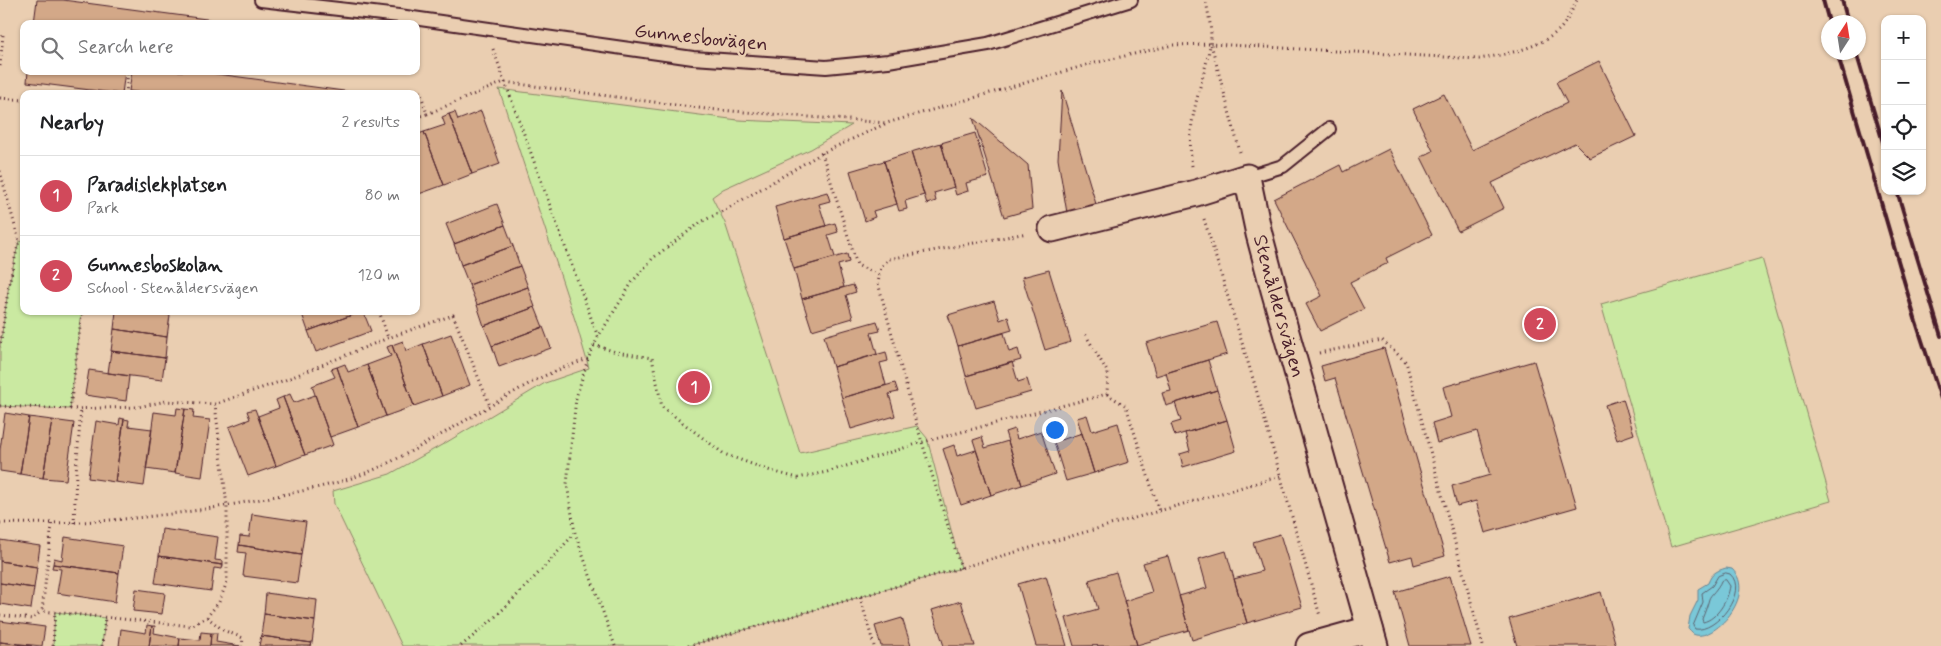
<!DOCTYPE html>
<meta charset="utf-8">
<style>
:root{--surface:#fff;--page:#f2f2f2;--text:#202124;--muted:#757577;--line:#e0e0e0;--accent:#d1495b}
body{margin:0;font-family:Mynerve,sans-serif;background:var(--page);color:var(--text)}
.controls{position:absolute;right:15px;top:15px;display:grid;overflow:hidden;border-radius:10px;box-shadow:0 1px 4px #0004}
.controls button{width:45px;height:45px;display:grid;place-items:center;padding:0;border:0;border-bottom:1px solid var(--line);background:var(--surface);color:var(--text);font:25px sans-serif}
.compass{position:absolute;left:1821px;top:15px;width:45px;height:45px;border-radius:50%;background:var(--surface);box-shadow:0 1px 4px #0004;rotate:12deg}
.you{position:absolute;left:1054px;top:429px;width:18px;height:18px;margin:-12px;border:4px solid #fff;border-radius:50%;background:#1a73e8;box-shadow:0 0 0 8px #1a73e833}
.badge{display:grid;place-items:center;width:32px;height:32px;border-radius:50%;background:var(--accent);color:#fff;font-size:16px;font-weight:700}
.pin{position:absolute;translate:-50% -50%;border:2px solid #fff;box-shadow:0 1px 5px #0006}
.list{margin:0;padding:0;list-style:none}
h2{display:flex;justify-content:space-between;align-items:center;height:65px;margin:0;padding:0 20px;font-size:21px}
h2 small{font-size:16px;font-weight:400;color:var(--muted)}
.list li{display:grid;grid-template-columns:32px 1fr auto;gap:15px;align-items:center;box-sizing:border-box;height:80px;padding:0 20px;border-top:1px solid var(--line)}
.list b{display:block;font-size:19px;white-space:nowrap}
.list p{margin:0;font-size:16px;white-space:nowrap;color:var(--muted)}
.list em{font-size:16px;font-style:normal;color:var(--muted)}
.icon{flex:none;width:28px;height:28px;fill:none;stroke:currentColor;stroke-width:2;stroke-linecap:round;stroke-linejoin:round}
.map{position:relative;flex:none;width:1941px;height:646px;overflow:hidden}
.search{position:absolute;background:var(--surface);box-shadow:0 1px 4px #0004;left:20px;top:20px;width:400px;height:55px;display:flex;align-items:center;gap:12px;box-sizing:border-box;padding:0 18px;border-radius:10px;color:var(--muted);font-size:19px}
.panel{position:absolute;background:var(--surface);box-shadow:0 1px 4px #0004;left:20px;top:90px;width:400px;height:225px;border-radius:10px}
.map>svg:first-child{display:block}
.green{fill:#cae9a1;stroke:#8a8466}
.water{fill:#7ac8d8;stroke:#678493}
.lines{fill:none;stroke-linecap:round;stroke-linejoin:round}
.shore{stroke:#5d6370;stroke-width:1}
.building{fill:#d3a888;stroke:#4a1f2b}
.lane-casing{stroke:#4a1f2b;stroke-width:16}
.street-casing{stroke:#4a1f2b;stroke-width:29}
.path{stroke:#4a1f2b;stroke-width:3;stroke-dasharray:1 4;stroke-linecap:butt}
.lane{stroke:#eaceb1;stroke-width:12}
.street{stroke:#eaceb1;stroke-width:25}
.rail{stroke:#4a1f2b;stroke-width:4}
.labels{text-anchor:middle;dominant-baseline:central;stroke-width:4.5;stroke-linejoin:round;paint-order:stroke}
.street-label{font-size:20px;fill:#4a1f2b;stroke:#eaceb1}
</style>
<div class="map">
<svg width="1941" height="646" viewBox="0 0 1941 646">
<rect width="100%" height="100%" fill="#eaceb1"/>
<filter id="ink" filterUnits="userSpaceOnUse"><feTurbulence type="fractalNoise" baseFrequency=".02" numOctaves="2"/><feDisplacementMap in="SourceGraphic" scale="10" xChannelSelector="R" yChannelSelector="G"/><feConvolveMatrix kernelMatrix="1 2 1 2 8 2 1 2 1" color-interpolation-filters="sRGB"/></filter>
<g filter="url(#ink)">
<!-- green -->
<path class="green" d="M499,89L738,120L852,125L811,149L723,189L712,197L725,223L800,453L917,426L927,438L961,568L688,646H402L334,504L333,491L390,474L447,442L545,383L589,368L576,323Z
M19,241L24,242V311H82L70,409L0,406V347L9,284Z
M1762,258L1831,501L1671,547L1601,304Z
M55,612L105,618L102,646H53Z"/>
<!-- water -->
<path class="water" d="M1726,568L1732,569C1758,594 1713,644 1693,634C1693,634 1688,629 1688,629L1690,616L1698,600V589L1708,583C1712,573 1716,571 1726,568Z"/>
<g class="lines">
<!-- shore -->
<path class="shore" d="M1726,573L1730,574C1749,591 1716,633 1695,629L1693,626L1703,602L1702,593L1712,586L1718,576Z
M1726,580L1730,586C1728,600 1717,619 1703,622L1702,619C1705,612 1707,606 1709,599C1710,595 1718,589 1721,581Z"/>
</g>
<!-- building -->
<path class="building" d="M37,0H63L244,24H40L34,23Z
M1599,61L1636,136L1590,158L1575,143L1492,183L1504,208L1458,231L1421,157L1433,151L1413,109L1444,94L1472,150L1567,103L1556,82Z
M28,71H125L122,94L27,82Z
M132,71H195L366,94H152L129,91Z
M1062,91L1096,204L1067,213L1058,159Z
M481,111L500,164L472,174L449,114L455,112L458,120Z
M449,114L472,174L444,185L424,132L445,125L442,117Z
M973,118L1028,165L1032,209L1004,217Z
M424,132L444,185L416,195V135Z
M975,133L988,177L966,183L968,191L956,195L941,143Z
M941,143L954,187L934,193L936,201L927,204L911,152Z
M1389,149L1432,235L1386,258L1388,263L1350,282L1364,309L1320,331L1306,304L1322,296L1274,199L1340,165L1343,172Z
M911,152L924,195L905,201L907,209L899,211L884,161Z
M884,161L897,204L873,211L875,217L865,221L850,171Z
M827,192L830,201L819,204L826,226L784,238L775,207Z
M497,204L505,225L454,244L446,224Z
M835,223L838,232L828,235L835,257L794,269L784,238Z
M505,225L513,246L461,265L454,244Z
M513,246L520,266L469,285L461,265Z
M847,254L849,262L838,265L844,287L802,299L794,269Z
M520,266L528,287L477,305L469,285Z
M1049,270L1071,342L1045,350L1022,277Z
M853,285L856,292L846,295L853,318L812,330L802,299Z
M528,287L535,307L484,326L477,305Z
M994,301L1000,320L1008,317L1012,330L958,346L948,315Z
M535,307L543,327L492,346L484,326Z
M116,311H143L170,315L167,337L114,329Z
M301,311H363L308,331Z
M363,311L371,331L316,352L308,331Z
M877,321L880,331L871,333L877,354L833,367L824,336Z
M1217,322L1227,354L1156,376L1146,343Z
M543,327L551,348L499,367L492,346Z
M114,329L167,337L165,358L111,351Z
M1004,333L1009,352L1018,349L1021,360L966,376L958,346Z
M451,334L470,385L442,396L423,344Z
M403,341L406,351L423,344L442,396L414,406L392,345Z
M392,345L414,406L386,416L367,365L391,356L387,347Z
M1384,348L1445,556L1414,565L1412,556L1390,562L1335,378L1325,381L1321,366Z
M111,351L165,358L162,380L108,373Z
M886,352L888,361L880,363L886,385L842,398L833,367Z
M1208,360L1217,390L1166,406L1162,393L1171,391L1166,373Z
M1534,361L1577,507L1485,533L1476,501L1457,506L1452,486L1490,475L1477,431L1437,443L1432,423L1451,417L1443,387Z
M1012,362L1018,382L1027,379L1031,392L976,408L966,376Z
M345,364L348,372L367,365L386,416L358,427L337,367Z
M337,367L358,427L330,437L312,386L335,377L331,369Z
M89,370L129,376L126,401L85,395Z
M895,383L898,392L889,394L895,416L851,429L842,398Z
M1217,390L1227,420L1175,436L1171,424L1181,421L1175,403Z
M290,394L294,403L315,395L333,445L305,455L283,397Z
M283,397L305,455L276,466L258,416L279,408L276,400Z
M1623,399L1634,434L1617,440L1605,405Z
M177,408L185,409L175,473L146,469L154,412L176,415Z
M185,409L194,410L193,418L210,420L202,477L175,473Z
M255,409L276,466L248,476L229,427L250,419L247,411Z
M5,413L29,417L20,474L0,471V450Z
M1087,415L1092,431L1118,423L1129,462L1094,473L1077,418Z
M29,417L52,420L43,478L20,474Z
M120,418L124,419L115,482L88,478L96,421L119,425Z
M124,419L129,420L128,426L152,429L144,486L115,482Z
M52,420L74,423L66,480L43,478Z
M1227,420L1236,451L1183,467L1180,454L1190,451L1185,433Z
M1057,424L1061,440L1082,433L1094,473L1066,481L1049,426Z
M1014,429L1017,439L1041,431L1055,474L1022,485L1005,432Z
M982,437L985,448L1008,441L1022,485L991,495L973,440Z
M954,445L957,456L976,450L991,495L961,505L943,449Z
M252,514L306,522L301,555L239,545L240,536L249,537Z
M162,529L218,537L215,560L223,561V565L159,556Z
M1280,534L1302,607L1247,623L1234,579L1262,571L1253,542Z
M65,537L123,546L119,573L53,564L54,558L62,560Z
M0,540L40,546L37,567L0,561Z
M239,545L301,555L297,583L243,576L246,553L238,552Z
M1226,551L1247,623L1192,640L1179,596L1207,588L1199,559Z
M159,556L223,565L222,569L214,568L211,591L155,583Z
M1168,556L1189,630L1137,645L1124,601L1152,592L1143,563Z
M0,561L37,567L34,588L0,583Z
M53,564L119,573L115,602L57,593L61,569L52,568Z
M1116,572L1137,645L1074,646L1066,618L1098,609L1089,580Z
M1046,576L1067,646H1036L1018,584Z
M1450,576L1471,646H1410L1395,592Z
M0,583L34,588L31,609L0,604Z
M136,589L165,593L162,614L133,611Z
M1601,592L1616,646H1517L1509,619Z
M266,593L317,600L315,621L264,614Z
M961,601L975,646H944L932,610Z
M264,614L315,621L312,643L261,636Z
M902,618L911,646H881L875,626Z
M0,621L45,627L42,646L0,642Z
M147,625L152,626L149,646H119L121,629L146,633Z
M152,626H155L154,633L180,638L179,646H149Z
M201,632L211,633L210,646H179L180,638L200,640Z
M211,633H217L216,642L240,646H210Z
M261,636L312,643L311,646H259Z
M0,642L32,646H0Z"/>
<g class="lines">
<!-- lane casing -->
<g class="lane-casing">
<path id="lane" d="M261,0L399,16L693,58L826,67L888,61L988,44L1131,0
M1247,177L1283,166L1329,129"/>
</g>
<!-- street casing -->
<g class="street-casing">
<g id="street">
<path id="s1" d="M1052,229L1196,193L1247,177L1259,234L1274,290L1375,646"/>
<path d="M1309,646L1370,629"/>
</g>
</g>
<!-- path -->
<path class="path" d="M493,49L598,337
M0,66L3,35
M126,94L128,71
M0,98L24,100
M427,114L504,82L706,109L887,123
M416,117L427,114L420,91
M1240,152L1211,44L1479,59C1506,54 1538,49 1559,30C1567,23 1572,9 1577,0
M822,153L857,265L879,275
M1192,166C1185,122 1202,88 1210,46C1213,32 1208,14 1206,0
M0,171L19,241L9,284L0,347
M1204,219L1254,382L1320,616
M379,311L388,338
M594,345L616,352L652,358L662,407L724,454L771,471L798,478L827,472L923,442L1107,394L1108,373L1084,332
M1319,353L1382,340L1406,362L1483,646
M1107,394L1126,406L1159,511
M0,406L70,409L138,407L166,401L215,404L285,380L388,338L453,315L490,406
M70,409L82,311
M0,523C91,525 181,516 271,497C308,490 345,483 380,467C435,441 485,407 538,379C554,371 571,365 588,359
M74,523L76,473L81,409
M52,524L42,611L191,626L207,617L219,602L227,582V506L215,404
M961,568L917,426L878,283L881,267L889,259L1027,233
M860,597L874,646
M0,615L32,619L42,611
M207,617L223,630L243,638L242,646
M53,646L55,612
M102,646L105,618
M461,646C503,613 539,573 574,534
M615,646L575,533L567,484L576,398L588,359L598,337L633,281L653,258L701,222L725,210L822,153L887,123L1090,64L1173,45L1211,44
M688,646L1281,476"/>
<!-- lane -->
<use href="#lane" class="lane"/>
<!-- street -->
<use href="#street" class="street"/>
<!-- rail -->
<path class="rail" d="M1823,0L1829,22
M1842,0L1848,22
M1837,52L1916,322L1941,399
M1856,52L1885,149
M1897,191L1941,336"/>
</g>
</g>
<g class="labels">
<!-- street labels -->
<g class="street-label">
<text transform="translate(701 38) rotate(6)">Gunnesbovägen</text>
<text stroke="none"><textPath href="#s1" startOffset="335">Stenåldersvägen</textPath></text>
</g>
</g>
</svg>
<div class="controls">
<button>+</button>
<button>−</button>
<button><svg class="icon" aria-label="locate" viewBox="0 0 24 24"><circle cx="12" cy="12" r="6"/><path d="M12 2v4M12 18v4M2 12h4M18 12h4"/></svg></button>
<button><svg class="icon" aria-label="layers" viewBox="0 0 24 24"><path d="M12 4l9 5-9 5-9-5zM3 14l9 5 9-5"/></svg></button>
</div>
<svg class="compass" viewBox="-18 -18 36 36"><path d="M0-13l5 13h-10z" fill="#e53935"/><path d="M0 13l5-13h-10z" fill="#757577"/></svg>
<div class="you"></div>
<div class="pin badge" style="left:694px;top:387px">1</div>
<div class="pin badge" style="left:1540px;top:324px">2</div>
<div class="search"><svg class="icon" aria-label="search" viewBox="0 0 24 24"><circle cx="10" cy="10" r="6"/><path d="M15 15l6 6"/></svg>Search here</div>
<section class="panel">
<h2>Nearby<small>2 results</small></h2>
<ul class="list">
<li><span class="badge">1</span><div><b>Paradislekplatsen</b><p>Park</p></div><em>80 m</em></li>
<li><span class="badge">2</span><div><b>Gunnesboskolan</b><p>School · Stenåldersvägen</p></div><em>120 m</em></li>
</ul>
</section>
</div>
